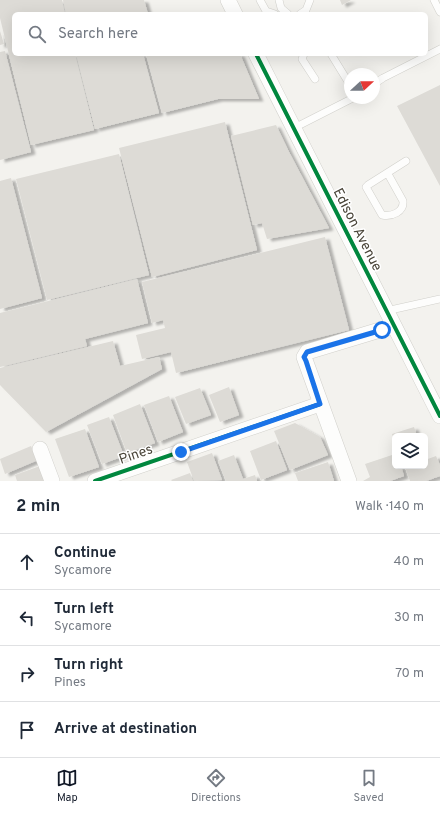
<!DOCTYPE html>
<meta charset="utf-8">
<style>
:root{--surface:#fff;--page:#f2f2f3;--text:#1f2937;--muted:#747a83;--line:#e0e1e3;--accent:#111827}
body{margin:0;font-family:Overpass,sans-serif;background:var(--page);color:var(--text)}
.controls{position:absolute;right:12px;bottom:12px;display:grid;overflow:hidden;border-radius:6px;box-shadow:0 4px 16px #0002}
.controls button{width:36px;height:36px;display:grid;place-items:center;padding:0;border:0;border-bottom:1px solid var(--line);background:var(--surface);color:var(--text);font:20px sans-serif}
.compass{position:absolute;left:344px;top:68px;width:36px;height:36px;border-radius:50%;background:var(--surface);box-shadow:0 4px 16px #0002;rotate:69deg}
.stop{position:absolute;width:12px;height:12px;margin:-9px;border:3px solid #1a73e8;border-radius:50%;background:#fff}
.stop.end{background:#1a73e8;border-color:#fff;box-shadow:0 1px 4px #0008}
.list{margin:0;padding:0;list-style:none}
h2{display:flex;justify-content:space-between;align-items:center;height:52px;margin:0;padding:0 16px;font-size:17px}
h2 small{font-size:13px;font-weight:400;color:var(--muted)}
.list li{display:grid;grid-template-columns:26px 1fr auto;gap:12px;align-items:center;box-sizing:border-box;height:56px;padding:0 16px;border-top:1px solid var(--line)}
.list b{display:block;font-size:15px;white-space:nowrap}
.list p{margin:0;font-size:13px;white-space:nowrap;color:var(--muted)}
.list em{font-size:13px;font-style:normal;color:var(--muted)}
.icon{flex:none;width:22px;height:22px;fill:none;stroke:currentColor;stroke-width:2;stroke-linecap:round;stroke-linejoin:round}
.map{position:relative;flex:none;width:440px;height:481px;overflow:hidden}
.search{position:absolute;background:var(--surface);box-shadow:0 4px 16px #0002;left:12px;right:12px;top:12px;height:44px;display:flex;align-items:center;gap:10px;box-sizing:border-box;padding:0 14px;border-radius:6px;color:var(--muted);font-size:15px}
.sheet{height:276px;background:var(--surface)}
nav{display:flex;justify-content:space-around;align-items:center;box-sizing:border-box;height:56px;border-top:1px solid var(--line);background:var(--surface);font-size:11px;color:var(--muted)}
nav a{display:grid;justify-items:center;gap:2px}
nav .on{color:var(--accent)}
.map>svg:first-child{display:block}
.building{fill:#dddbd6;filter:url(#shadow)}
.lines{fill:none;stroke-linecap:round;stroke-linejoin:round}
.lane-casing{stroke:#d1d0cb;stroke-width:8}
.street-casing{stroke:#d1d0cb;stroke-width:16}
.lane{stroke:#fdfdfc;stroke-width:7}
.street{stroke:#fdfdfc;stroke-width:15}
.cycleway-casing{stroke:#fff;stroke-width:6}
.cycleway{stroke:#00873e;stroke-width:4}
.route{stroke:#1a73e8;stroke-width:5}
.labels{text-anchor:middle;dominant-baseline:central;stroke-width:3;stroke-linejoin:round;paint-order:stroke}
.street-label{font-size:14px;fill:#4a4539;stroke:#fff}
</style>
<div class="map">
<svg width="440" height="481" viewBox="0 0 440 481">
<defs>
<filter id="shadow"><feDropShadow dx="4.5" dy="2.5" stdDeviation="1" flood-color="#0004"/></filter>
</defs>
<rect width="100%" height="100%" fill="#f3f2ee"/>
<!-- building -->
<path class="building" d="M0,0H62L65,14H14V54H75L94,130L31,145L0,18Z
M63,0H144L148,14H66Z
M340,0H351L342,5Z
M0,31L4,44L0,45Z
M5,51L31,152L0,160V52Z
M76,54H143L159,113L95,129Z
M146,54H240L259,99H218L162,113Z
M440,85V186L397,106Z
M225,122L257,250L152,277L119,148Z
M276,125L289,152L329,228L267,239L262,223L253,225L231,136Z
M119,154L149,275L47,300L16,179Z
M11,178L42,298L0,309V181Z
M325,237L349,330L176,373L171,352L142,359L136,335L165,328L163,320L152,323L142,282Z
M137,279L148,323L85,339L87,346L0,367V313Z
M113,341L120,366L159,357L162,369L46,432L0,385V368Z
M229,387L239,415L220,422L209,395Z
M200,388L211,415L186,424L175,397Z
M169,396L183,432L158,442L144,405Z
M140,404L155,443L127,453L113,415Z
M109,417L124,456L102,464L87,425Z
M295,423L320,437L328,455L290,470L274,431Z
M414,427L417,436H395V441L392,434Z
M85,429L99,467L69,477L55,439Z
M276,441L287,470L261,480L250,451Z
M31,446L38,460L5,474L0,459Z
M212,453L222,480L194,481L187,462Z
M395,454V466H401L404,476L390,481H363L370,477L365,464Z
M234,455L243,479L255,475L257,481H226L218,461Z
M436,456L440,465V476L426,481H410L405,467L425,466V460Z
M328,462L334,481H298L295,473Z
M40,466L46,481H17L15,475Z
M190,473L193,481H172L171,480Z"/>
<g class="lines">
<!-- lane casing -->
<g class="lane-casing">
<path id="lane" d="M260,0L266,11L275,14
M279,0L281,8L288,14
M434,0L440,12
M300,14L306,10L310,0
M304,54L302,59L315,79
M331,54L350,85
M374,84L383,78L440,49
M294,128L353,98
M388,174L403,201C404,212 392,217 382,215L366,187L368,185L406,161
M386,311L440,299"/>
</g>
<!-- street casing -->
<g class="street-casing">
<path id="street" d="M228,0L235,14
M256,54L440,416
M40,449L52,481
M95,481L320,404
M349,481L304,357L307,352L393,326"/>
</g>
<!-- lane -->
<use href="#lane" class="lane"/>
<!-- street -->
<use href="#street" class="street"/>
<!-- cycleway casing -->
<g class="cycleway-casing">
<path id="cycleway" d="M256,54L440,416
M95,481L320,404"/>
</g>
<!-- cycleway -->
<use href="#cycleway" class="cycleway"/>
</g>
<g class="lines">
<!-- route -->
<path class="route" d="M181,452L320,404L306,361L304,357L307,352L382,330"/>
</g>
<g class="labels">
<!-- street labels -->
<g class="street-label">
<text transform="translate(357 230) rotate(63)">Edison Avenue</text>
<text transform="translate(136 455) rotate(-19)">Pines</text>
</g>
</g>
</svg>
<div class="controls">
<button><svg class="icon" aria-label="layers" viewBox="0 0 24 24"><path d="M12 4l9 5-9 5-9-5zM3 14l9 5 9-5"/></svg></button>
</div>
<svg class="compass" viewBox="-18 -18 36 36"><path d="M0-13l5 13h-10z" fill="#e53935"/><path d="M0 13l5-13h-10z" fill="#747a83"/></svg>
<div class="stop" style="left:382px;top:330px"></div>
<div class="stop end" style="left:181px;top:452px"></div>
<div class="search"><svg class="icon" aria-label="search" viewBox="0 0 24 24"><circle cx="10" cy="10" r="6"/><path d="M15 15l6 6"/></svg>Search here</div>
</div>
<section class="sheet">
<h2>2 min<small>Walk · 140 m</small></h2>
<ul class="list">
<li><svg class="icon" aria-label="ahead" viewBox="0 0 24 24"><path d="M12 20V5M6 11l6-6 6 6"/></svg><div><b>Continue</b><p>Sycamore</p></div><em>40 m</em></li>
<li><svg class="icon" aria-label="left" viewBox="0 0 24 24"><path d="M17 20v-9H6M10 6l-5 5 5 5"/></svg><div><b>Turn left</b><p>Sycamore</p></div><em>30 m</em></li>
<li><svg class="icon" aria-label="right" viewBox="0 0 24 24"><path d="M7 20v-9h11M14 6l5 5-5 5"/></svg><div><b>Turn right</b><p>Pines</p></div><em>70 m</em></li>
<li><svg class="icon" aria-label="arrive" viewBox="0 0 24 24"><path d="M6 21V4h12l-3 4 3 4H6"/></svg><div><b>Arrive at destination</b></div></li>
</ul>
</section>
<nav>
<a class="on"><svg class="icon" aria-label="map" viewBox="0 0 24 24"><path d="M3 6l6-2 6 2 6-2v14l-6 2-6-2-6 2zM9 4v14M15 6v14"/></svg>Map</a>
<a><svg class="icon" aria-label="directions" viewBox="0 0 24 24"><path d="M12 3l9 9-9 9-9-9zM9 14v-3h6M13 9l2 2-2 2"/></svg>Directions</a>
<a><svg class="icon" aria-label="saved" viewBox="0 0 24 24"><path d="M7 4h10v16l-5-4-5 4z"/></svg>Saved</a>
</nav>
